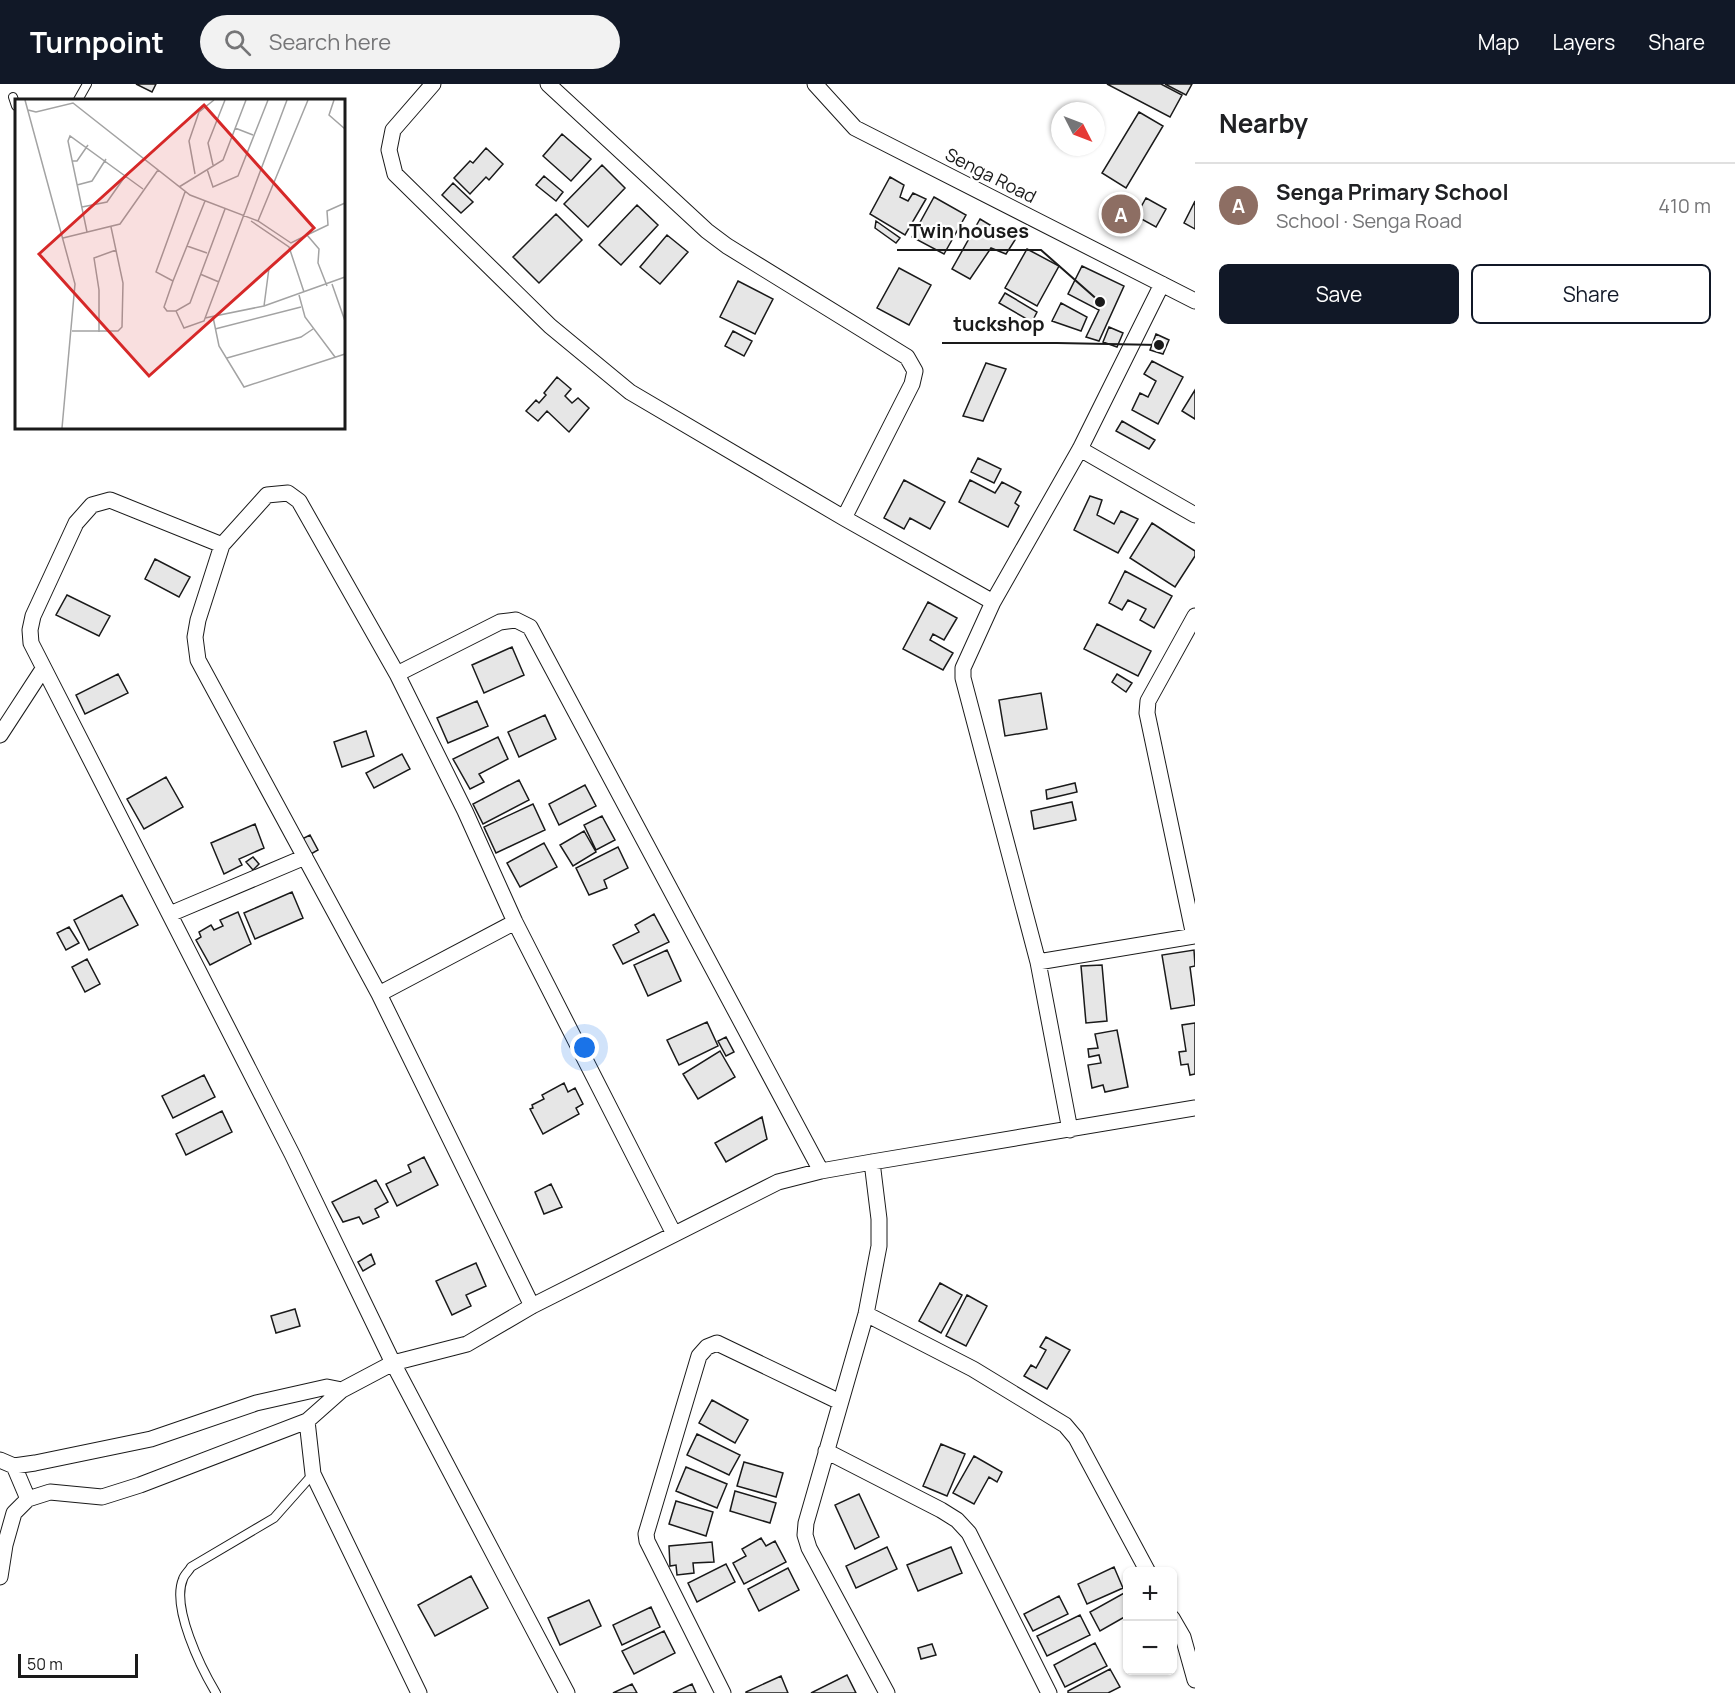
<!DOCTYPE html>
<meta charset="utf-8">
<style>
:root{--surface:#fff;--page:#f2f2f2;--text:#202124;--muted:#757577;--line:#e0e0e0;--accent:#111827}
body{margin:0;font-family:Manrope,sans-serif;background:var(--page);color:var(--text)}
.controls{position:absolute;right:18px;bottom:18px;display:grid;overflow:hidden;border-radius:9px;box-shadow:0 2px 4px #0004}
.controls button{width:54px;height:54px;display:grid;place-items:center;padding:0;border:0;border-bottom:2px solid var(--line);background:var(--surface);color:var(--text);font:30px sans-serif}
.compass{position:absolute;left:1051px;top:18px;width:54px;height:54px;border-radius:50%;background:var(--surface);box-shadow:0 2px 4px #0004;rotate:132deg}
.scale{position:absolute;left:18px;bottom:15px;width:120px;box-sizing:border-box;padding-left:6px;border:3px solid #1a1a1a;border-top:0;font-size:16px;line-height:21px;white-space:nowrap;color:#1a1a1a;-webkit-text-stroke:4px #fff;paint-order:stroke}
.you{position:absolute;left:585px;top:964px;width:21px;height:21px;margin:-15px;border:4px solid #fff;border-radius:50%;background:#1a73e8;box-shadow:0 0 0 9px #1a73e833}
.badge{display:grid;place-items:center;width:39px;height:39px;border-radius:50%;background:var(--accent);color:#fff;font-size:20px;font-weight:700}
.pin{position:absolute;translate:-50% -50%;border:3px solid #fff;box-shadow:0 2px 6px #0006}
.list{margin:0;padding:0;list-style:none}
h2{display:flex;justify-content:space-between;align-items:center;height:78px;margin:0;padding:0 24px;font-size:26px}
h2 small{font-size:20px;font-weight:400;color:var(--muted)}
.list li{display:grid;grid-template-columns:39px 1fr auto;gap:18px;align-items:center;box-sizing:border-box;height:84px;padding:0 24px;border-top:2px solid var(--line)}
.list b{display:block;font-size:22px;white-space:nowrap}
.list p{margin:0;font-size:20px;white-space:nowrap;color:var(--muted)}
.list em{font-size:20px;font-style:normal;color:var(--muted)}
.actions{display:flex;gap:12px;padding:18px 24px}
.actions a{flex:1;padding:14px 0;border:2px solid var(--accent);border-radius:9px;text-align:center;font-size:21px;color:var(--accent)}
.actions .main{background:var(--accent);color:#fff}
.icon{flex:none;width:33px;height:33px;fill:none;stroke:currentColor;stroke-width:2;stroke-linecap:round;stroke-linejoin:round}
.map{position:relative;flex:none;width:1195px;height:1609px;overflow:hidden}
header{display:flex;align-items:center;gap:36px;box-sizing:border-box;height:84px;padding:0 30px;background:var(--accent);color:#fff}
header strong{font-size:28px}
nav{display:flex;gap:33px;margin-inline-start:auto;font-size:21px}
.search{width:420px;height:54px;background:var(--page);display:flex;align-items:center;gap:15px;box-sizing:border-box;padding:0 21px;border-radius:33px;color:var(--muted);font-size:22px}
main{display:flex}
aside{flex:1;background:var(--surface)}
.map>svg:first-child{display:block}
.building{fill:#e6e6e6;stroke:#1a1a1a;stroke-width:1.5}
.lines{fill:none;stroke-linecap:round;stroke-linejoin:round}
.service-casing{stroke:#1a1a1a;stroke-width:10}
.minor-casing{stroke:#1a1a1a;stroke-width:17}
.service{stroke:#fff;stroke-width:8}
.minor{stroke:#fff;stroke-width:15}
.labels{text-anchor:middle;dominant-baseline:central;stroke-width:4.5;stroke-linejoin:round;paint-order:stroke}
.street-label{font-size:18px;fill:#1a1a1a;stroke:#fff}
.inset-road{fill:none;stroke:#a3a3a3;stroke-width:1.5}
.view{fill:#d62828;fill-opacity:0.15;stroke:#d62828;stroke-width:3}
.inset-edge{fill:none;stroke:#1a1a1a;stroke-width:3}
.leader{fill:none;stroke:#1a1a1a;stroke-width:2}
.callout-dot{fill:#1a1a1a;stroke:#fff;stroke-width:2}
.callout-label{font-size:20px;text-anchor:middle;font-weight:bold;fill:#1a1a1a;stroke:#fff;stroke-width:4.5;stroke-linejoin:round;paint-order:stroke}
</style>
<header>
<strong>Turnpoint</strong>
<div class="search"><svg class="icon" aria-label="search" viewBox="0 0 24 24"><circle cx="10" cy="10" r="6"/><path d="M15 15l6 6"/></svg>Search here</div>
<nav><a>Map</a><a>Layers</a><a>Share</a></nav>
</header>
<main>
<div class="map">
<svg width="1195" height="1609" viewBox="0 0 1195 1609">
<rect width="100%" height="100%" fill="#fff"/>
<!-- building -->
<path class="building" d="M136,0H156L152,8Z
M1107,0H1161L1182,11L1170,33Z
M1165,0H1192L1186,11Z
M1139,28L1163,42L1126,104L1102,89Z
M562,50L591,75L571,97L543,72Z
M486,64L503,80L489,96L486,93L470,110L454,94L470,77L473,79Z
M602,81L625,104L588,143L564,120Z
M544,92L563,108L556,117L536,101Z
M890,93L904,101L900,113L908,117L913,109L926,115L905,151L870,130Z
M453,99L473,118L461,129L442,111Z
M934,113L966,131L944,170L912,153Z
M1146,114L1166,125L1156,143L1136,132Z
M1195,117V145L1184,139Z
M637,121L658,141L621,181L599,161Z
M556,130L582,156L539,199L513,173Z
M980,135L1015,156L1006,170L991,164L970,195L952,185Z
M876,137L900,154L896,159L875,144Z
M667,151L688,168L660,200L640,183Z
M1027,165L1059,182L1037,222L1005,204Z
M1082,182L1124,202L1099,257L1086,253L1099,226L1068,210Z
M899,184L931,201L909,241L877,224Z
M738,197L773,215L755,250L720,233Z
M1005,209L1037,228L1032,238L999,219Z
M1061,219L1087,233L1081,247L1052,237Z
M1109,243L1123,249L1117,263L1103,258Z
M733,247L752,257L744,272L725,262Z
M1156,250L1169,256L1163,270L1150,266Z
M1152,277L1183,293L1158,340L1132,326L1140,309L1148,313L1156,297L1144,290Z
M986,279L1006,285L983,337L963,332Z
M557,293L571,305L565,312L572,319L578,314L589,324L569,348L547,327L538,337L526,327L536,316L539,319L546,311L544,309Z
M1195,306V335L1182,327Z
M1122,337L1155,356L1149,365L1116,347Z
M978,374L1001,385L994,399L971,388Z
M904,396L945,418L930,445L910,434L904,445L884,434Z
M970,396L995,409L1002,398L1021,408L1015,419L1019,422L1008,443L959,418Z
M1090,412L1102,416L1097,431L1114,440L1121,427L1138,435L1118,469L1074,446Z
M1152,439L1195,467V472L1175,503L1130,474Z
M155,475L190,493L179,513L145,495Z
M1125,487L1172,512L1154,544L1140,536L1146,525L1128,516L1122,526L1109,519Z
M67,511L110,532L99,552L56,531Z
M928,518L957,534L944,556L933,550L930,556L953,569L943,586L903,565Z
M1097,540L1151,567L1138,592L1084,565Z
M512,563L524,591L484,609L472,581Z
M118,590L128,609L85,630L76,611Z
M1117,590L1132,599L1126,608L1112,598Z
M1041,609L1047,645L1005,652L999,616Z
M477,617L488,642L448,659L437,634Z
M545,631L556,655L519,673L508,648Z
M366,647L374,672L342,683L334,658Z
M498,653L508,675L479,690L484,698L470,705L453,675Z
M402,670L410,685L374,704L366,689Z
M166,693L183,723L144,745L127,715Z
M519,696L529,716L483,740L473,720Z
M1075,699L1077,708L1047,715L1046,706Z
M585,701L596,722L559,741L549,720Z
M1072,718L1076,736L1034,745L1031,727Z
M533,720L545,746L496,769L484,743Z
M602,732L615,756L596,766L584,741Z
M255,740L264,764L239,775L242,781L224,790L211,759Z
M584,747L596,768L573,782L560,761Z
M310,751L318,766L311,770L302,755Z
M544,759L557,783L520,803L507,779Z
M618,763L628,784L604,796L607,804L589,811L576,784Z
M253,773L259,780L253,786L246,778Z
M292,808L303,834L255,855L244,829Z
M122,811L138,841L89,866L74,836Z
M238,828L251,860L210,881L196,856L201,853L199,848L211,841L214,846L223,842L220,836Z
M654,830L669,858L623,880L613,861L639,848L635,841Z
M69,843L79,859L66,866L57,849Z
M667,866L681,897L648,912L634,881Z
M1194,866L1195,882L1190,883L1195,921L1171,925L1162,871Z
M87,875L100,900L85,908L72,883Z
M1102,881L1107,937L1086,939L1081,882Z
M707,938L718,962L679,981L667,956Z
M1195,939V990L1190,991L1188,980L1181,981L1179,968L1186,967L1182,941Z
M1117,946L1128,1003L1105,1008L1103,1001L1092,1004L1088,981L1101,979L1099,971L1089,973L1088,965L1098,964L1095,950Z
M726,953L734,968L726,972L718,957Z
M720,967L735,993L698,1015L683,990Z
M204,991L215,1013L173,1034L162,1012Z
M564,999L568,1008L575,1004L583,1020L576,1024L579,1030L543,1050L530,1025L533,1024L532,1021L544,1015L542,1011Z
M222,1027L232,1048L186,1071L176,1050Z
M762,1033L767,1055L726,1078L715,1059Z
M424,1073L438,1101L397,1122L386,1100L411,1088L408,1081Z
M376,1096L388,1118L375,1125L379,1133L363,1140L359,1133L343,1138L332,1118Z
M551,1100L562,1123L544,1130L535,1108Z
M371,1170L375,1180L363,1187L358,1178Z
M476,1179L486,1202L466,1211L471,1222L452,1231L436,1197Z
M940,1199L962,1211L941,1249L919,1237Z
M967,1211L987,1222L966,1262L946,1252Z
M295,1225L300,1242L276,1249L271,1232Z
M1046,1253L1070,1266L1047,1305L1024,1292L1031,1281L1036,1284L1046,1266L1040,1263Z
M712,1316L748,1336L735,1359L699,1339Z
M697,1350L740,1371L729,1391L687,1371Z
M941,1360L965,1370L947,1412L923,1402Z
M974,1372L1002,1388L997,1398L989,1393L974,1420L953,1409Z
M744,1378L783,1389L776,1413L737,1402Z
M686,1383L727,1400L717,1424L676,1407Z
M735,1407L776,1419L770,1439L730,1427Z
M859,1410L879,1453L855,1465L835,1421Z
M676,1417L713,1428L706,1452L669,1440Z
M761,1454L766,1462L775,1457L786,1478L744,1500L733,1479L746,1472L742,1465Z
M712,1458L714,1478L693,1479L694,1489L677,1491L676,1481L670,1482L669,1462Z
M887,1463L897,1485L856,1504L846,1482Z
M951,1463L962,1489L918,1507L907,1481Z
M726,1480L735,1498L697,1518L688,1499Z
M1114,1483L1123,1504L1087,1520L1078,1500Z
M788,1484L799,1506L759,1527L748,1505Z
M471,1492L488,1524L435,1552L418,1521Z
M1126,1508L1128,1531L1100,1547L1090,1528Z
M1059,1512L1068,1530L1033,1547L1024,1530Z
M589,1516L601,1542L560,1561L548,1534Z
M651,1523L660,1543L622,1561L613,1541Z
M1080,1531L1090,1551L1047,1572L1037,1552Z
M664,1547L675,1569L634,1590L622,1567Z
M1095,1559L1107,1582L1065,1603L1054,1581Z
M932,1560L936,1571L921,1575L918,1564Z
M1110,1585L1120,1603L1108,1609H1068V1607Z
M847,1591L856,1609H811Z
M781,1592L788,1609H746V1608Z
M632,1600L637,1609H613Z
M692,1600L696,1609H673Z"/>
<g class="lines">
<!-- service casing -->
<g class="service-casing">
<path id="service" d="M13,13L16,22
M78,16L87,0
M216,1609C201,1584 171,1523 183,1495C184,1491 189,1487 191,1483L274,1434L313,1390"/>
</g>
<!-- minor casing -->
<g class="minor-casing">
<path id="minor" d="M433,0L393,46L389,66L395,90L550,242L630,308L844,434L993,518
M548,0L707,147L727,162L907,273L915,287L912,300L844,434
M815,0L855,44L1195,217
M1080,365L1195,431
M222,461L110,416L92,421L76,439L33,532L30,546L31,559L292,1070L393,1279L567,1609
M397,590L500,538L516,536L530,543L821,1087
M0,651L43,585
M170,830L305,773
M1194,852L1147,629L1148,617L1195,532
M1038,878L1195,852
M379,910L515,838
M1070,1046L1038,878L963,594V584L993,518L1080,365L1162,200
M872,1078L879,1135V1162L866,1230L806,1439L805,1451L809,1464L887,1609
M532,1222L379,910L198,576L195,553L198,536L222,461L267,411L288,409L299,417L397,590L465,727L515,838L674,1150
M866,1230L973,1285L1065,1341L1076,1354L1148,1488
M307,1337L313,1390L419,1609
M826,1367L941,1426L957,1436L969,1449L1049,1609
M0,1376L14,1382L35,1379L151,1355L256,1319L327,1303L342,1306
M14,1382L28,1415
M0,1493L5,1461L14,1429L28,1415L50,1408L102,1413L140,1401L307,1337L342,1306L393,1279L467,1260L532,1222L778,1098L821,1087L872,1078L1195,1024
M1172,1534L1183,1553L1195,1596
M723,1609L647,1457L646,1450L699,1272L707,1263L717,1259L840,1318"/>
</g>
<!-- service -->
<use href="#service" class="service"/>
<!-- minor -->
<use href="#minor" class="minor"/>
</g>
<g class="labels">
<!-- street labels -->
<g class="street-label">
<text transform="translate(991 91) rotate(27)">Senga Road</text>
</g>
</g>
<!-- overview -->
<g transform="translate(15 15)">
<rect width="330" height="330" fill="#fff"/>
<path class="inset-road" d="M10,1L60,185L47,329M319,1L314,16L330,30M13,11L21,13L58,4L175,96L243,122L276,144L292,136L304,150L303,164L312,187M220,29L238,36M57,62H62L73,46M198,66L193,44L210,1M192,70L198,88L223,77L253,1M180,75L174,42L184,13L199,1M62,86L77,82L91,60M164,88L208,61L231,1M190,102L158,182L149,208L152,212H161L175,204L210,110M67,108L92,103L111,76M236,122L274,148L289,193M243,122L293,1M72,133L53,42L55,37L128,90M292,136L313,126L312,112L330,104M48,139L105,125L143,71M172,147L192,154M185,175L204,183M158,182L141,173L170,93M317,185L330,222M284,196L290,218L320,258M249,207L254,169M161,212L169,229L189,222L272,1M198,218L204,247L229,288L330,255M190,219L249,207L330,178M200,230L286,208M57,232H103L107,228L108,184L96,128M84,233V191L79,159L101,151M212,259L286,238L298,230"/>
<path class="view" d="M189,6L299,129L134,277L24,155Z"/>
<rect width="330" height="330" class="inset-edge"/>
</g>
<!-- callouts -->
<path class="leader" d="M1100 218L1041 166H897M1159 261L1057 259H942"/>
<g class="callout-dot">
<circle cx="1100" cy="218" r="6"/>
<circle cx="1159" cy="261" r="6"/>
</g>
<g class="callout-label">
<text x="969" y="154">Twin houses</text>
<text x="999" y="247">tuckshop</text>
</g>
</svg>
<div class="controls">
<button>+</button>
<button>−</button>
</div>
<svg class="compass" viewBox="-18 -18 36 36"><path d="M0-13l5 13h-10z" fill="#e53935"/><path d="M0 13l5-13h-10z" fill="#757577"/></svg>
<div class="scale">50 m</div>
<div class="you"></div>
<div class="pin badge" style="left:1121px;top:130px;background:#8d6e63">A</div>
</div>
<aside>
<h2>Nearby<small></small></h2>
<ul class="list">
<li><span class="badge" style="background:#8d6e63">A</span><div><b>Senga Primary School</b><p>School · Senga Road</p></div><em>410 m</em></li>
</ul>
<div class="actions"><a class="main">Save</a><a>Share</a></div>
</aside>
</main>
